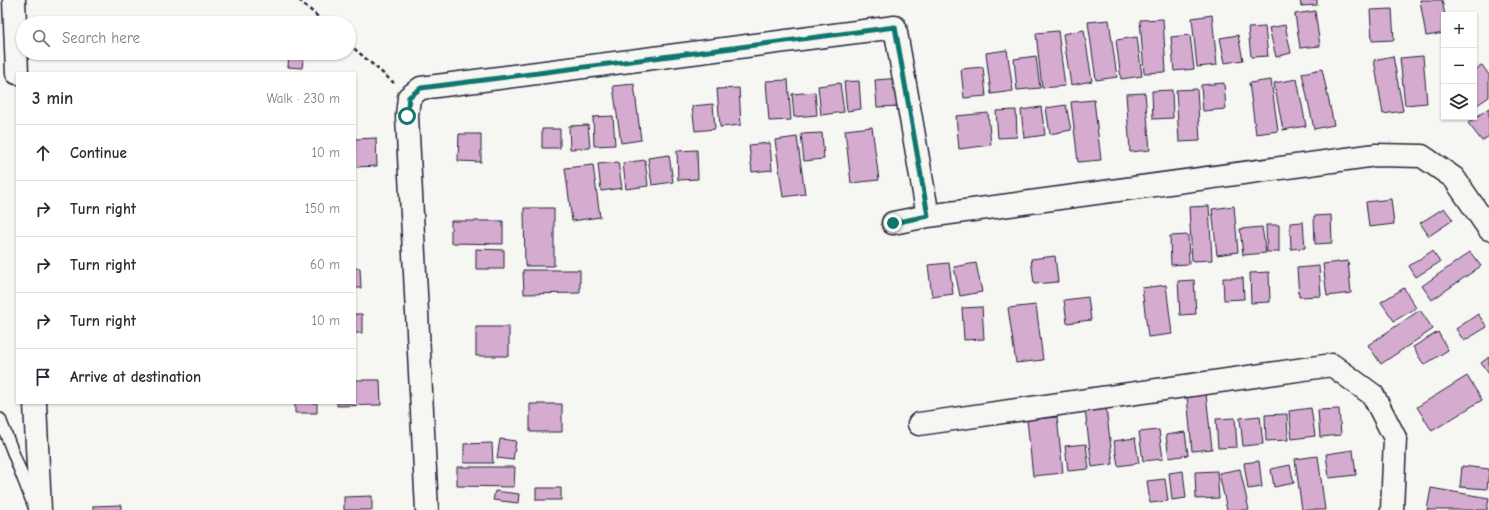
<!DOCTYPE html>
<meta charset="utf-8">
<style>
:root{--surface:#fff;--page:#f2f2f3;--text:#2b2b33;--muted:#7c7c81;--line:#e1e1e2}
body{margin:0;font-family:"Comic Neue",sans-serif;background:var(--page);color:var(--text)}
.controls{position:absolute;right:12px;top:12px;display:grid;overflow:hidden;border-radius:0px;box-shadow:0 1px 3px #0004}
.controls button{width:36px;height:36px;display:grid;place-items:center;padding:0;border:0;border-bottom:1px solid var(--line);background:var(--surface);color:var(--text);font:20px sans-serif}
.stop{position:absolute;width:12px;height:12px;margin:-9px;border:3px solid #0f766e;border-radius:50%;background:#fff}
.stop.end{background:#0f766e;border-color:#fff;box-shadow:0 1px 4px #0008}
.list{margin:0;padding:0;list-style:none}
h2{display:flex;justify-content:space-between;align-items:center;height:52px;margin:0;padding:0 16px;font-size:17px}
h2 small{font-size:13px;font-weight:400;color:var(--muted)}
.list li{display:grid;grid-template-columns:26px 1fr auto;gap:12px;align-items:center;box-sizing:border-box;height:56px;padding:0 16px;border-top:1px solid var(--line)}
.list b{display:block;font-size:15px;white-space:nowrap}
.list em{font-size:13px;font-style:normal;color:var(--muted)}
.icon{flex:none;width:22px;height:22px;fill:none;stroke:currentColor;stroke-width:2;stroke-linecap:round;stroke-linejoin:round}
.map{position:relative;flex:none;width:1489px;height:510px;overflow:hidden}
.search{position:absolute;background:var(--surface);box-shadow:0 1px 3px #0004;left:16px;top:16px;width:340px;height:44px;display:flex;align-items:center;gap:10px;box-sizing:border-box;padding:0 14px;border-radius:22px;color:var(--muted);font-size:15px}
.panel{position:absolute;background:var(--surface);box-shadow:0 1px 3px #0004;left:16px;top:72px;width:340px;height:332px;border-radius:0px}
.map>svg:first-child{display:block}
.building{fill:#d6abd0;stroke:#22223b}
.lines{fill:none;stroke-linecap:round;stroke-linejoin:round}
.service-casing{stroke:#22223b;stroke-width:14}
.minor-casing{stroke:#22223b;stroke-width:25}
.path{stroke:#22223b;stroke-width:2.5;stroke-dasharray:4 3;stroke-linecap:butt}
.service{stroke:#f6f6f2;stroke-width:11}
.minor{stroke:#f6f6f2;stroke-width:22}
.route{stroke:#0f766e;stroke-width:5}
</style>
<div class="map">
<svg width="1489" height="510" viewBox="0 0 1489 510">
<rect width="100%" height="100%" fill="#f6f6f2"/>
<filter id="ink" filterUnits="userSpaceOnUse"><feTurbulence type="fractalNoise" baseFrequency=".025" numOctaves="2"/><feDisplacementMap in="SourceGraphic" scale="8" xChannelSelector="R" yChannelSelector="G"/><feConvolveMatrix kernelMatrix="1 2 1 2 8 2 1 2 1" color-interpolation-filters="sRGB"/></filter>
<g filter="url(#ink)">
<!-- building -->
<path class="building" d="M1300,0H1317V5L1301,6Z
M1420,0H1442L1445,15L1444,33L1426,36Z
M1392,9L1394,40L1372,41L1370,10Z
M1315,11L1320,46L1300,48L1295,14Z
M1212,15L1217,65L1197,67L1192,18Z
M1163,19L1166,72L1144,73L1140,20Z
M1109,20L1117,77L1096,80L1088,22Z
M1285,25L1291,53L1276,57L1269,28Z
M1265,27L1268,56L1251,57L1248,28Z
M1084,30L1092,81L1071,85L1063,34Z
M1058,31L1065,86L1042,88L1036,33Z
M1190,35L1194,69L1174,71L1171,37Z
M1238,35L1243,60L1225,63L1220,38Z
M1137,37L1142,76L1121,79L1116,40Z
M1007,50L1013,91L991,94L986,53Z
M289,53H304L302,68L288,67Z
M1036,56L1040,88L1017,90L1014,59Z
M1393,56L1403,111L1383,114L1374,60Z
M1423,56L1427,103L1405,105L1400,58Z
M1482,65L1489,75V97L1474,107V71Z
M983,67L986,96L964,98L961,69Z
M1322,69L1334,125L1314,129L1302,73Z
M901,78L903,106L877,107L875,80Z
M1297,79L1306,126L1283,130L1274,83Z
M788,80L791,120L769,121L766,81Z
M1271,80L1278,131L1256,134L1249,83Z
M859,81L861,109L847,111L844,82Z
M840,83L844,112L821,115L818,86Z
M1224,83L1226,109L1203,111L1201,85Z
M634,84L641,140L621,143L613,86Z
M739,88L741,125L720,127L717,89Z
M1197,89L1200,141L1179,142L1176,90Z
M1172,90L1173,118L1153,119L1152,91Z
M815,92L817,115L794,117L792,94Z
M1145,93L1150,150L1130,152L1126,94Z
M1094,100L1101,160L1078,162L1071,102Z
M713,104L715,129L695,131L692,106Z
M1066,105L1071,130L1050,134L1046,108Z
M1041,107L1045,135L1024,138L1021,110Z
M1489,108V136L1482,141L1468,123Z
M1016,110L1017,137L998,138L996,111Z
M988,113L991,145L959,149L956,116Z
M613,116L615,145L594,146L593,117Z
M588,125L590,148L570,149L569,126Z
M872,127L879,180L851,183L845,130Z
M542,129H560V148H542Z
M822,133L824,159L804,161L801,134Z
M459,134H481V162L458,161Z
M797,137L805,194L783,197L775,140Z
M376,138L377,166L355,167V139Z
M770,143L772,170L752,172L749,145Z
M697,150L698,179L678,180L677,151Z
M669,155L673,182L652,185L648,158Z
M645,160L648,186L626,189L623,163Z
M618,162L622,188L601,191L598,164Z
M593,165L600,217L572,221L565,168Z
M1391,199L1394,224L1369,227L1366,202Z
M1209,206L1212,260L1192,261L1189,207Z
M1234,206L1238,252L1217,255L1212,209Z
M524,208H554V266H525Z
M1444,208L1453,220L1429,236L1420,223Z
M1331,215L1332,243L1315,244L1314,216Z
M451,221H503V244L451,243Z
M1303,222L1305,248L1291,249L1290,223Z
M1266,225H1279V252H1267Z
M1262,227L1266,253L1243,255L1240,229Z
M1188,235L1189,264L1171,265L1170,236Z
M476,249L504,250V269H476Z
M1432,251L1440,262L1416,277L1409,266Z
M1470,252L1481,266L1432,300L1422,286Z
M1055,256L1058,282L1034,284L1031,259Z
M1348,261L1351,293L1327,296L1323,264Z
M949,263L953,294L932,297L928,265Z
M976,263L982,292L960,296L954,267Z
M1319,266L1321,296L1299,297L1297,268Z
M355,268H360L361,288H355Z
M523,270H580V293L524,294Z
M1269,272L1270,302L1251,303L1250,273Z
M1223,278H1243L1244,299L1224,300Z
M1194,280L1196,314L1180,315L1178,281Z
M1166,285L1172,334L1148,337L1142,288Z
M1404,288L1416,308L1394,321L1381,302Z
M1088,297L1091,320L1067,323L1064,300Z
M1036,305L1043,360L1016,363L1008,308Z
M982,307L984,339L964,340L962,308Z
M1420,310L1433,329L1381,364L1368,345Z
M355,314H362V333H355Z
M1478,314L1487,327L1464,341L1456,329Z
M476,327H509V356H476Z
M1438,332L1448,350L1424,365L1413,347Z
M1489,357V374L1481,363Z
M1467,376L1482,400L1432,431L1417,407Z
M355,380H380L381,405L337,406V403H355Z
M1206,394L1212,449L1192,451L1187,396Z
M295,403H317V413H295Z
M530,404H562V432H530Z
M1106,408L1113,464L1092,467L1085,410Z
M1311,408L1315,436L1292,439L1289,411Z
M1339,409L1341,435L1320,437L1318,410Z
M1287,414L1288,440L1266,441L1265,415Z
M1260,416L1263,444L1243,446L1240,418Z
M1057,417L1063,473L1033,476L1027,420Z
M1235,418L1237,447L1218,448L1216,419Z
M1159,430L1163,459L1143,461L1139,432Z
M1185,432L1188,455L1169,458L1166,435Z
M1135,438L1139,463L1118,466L1114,441Z
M500,439L516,441L513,460L497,458Z
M492,443L493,463H464V444Z
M1086,444L1089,469L1068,471L1065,446Z
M1353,450L1356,475L1329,478L1326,454Z
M1318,456L1325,510H1302L1295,459Z
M1259,461L1262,487L1248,489L1244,463Z
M1290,465L1294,483L1274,487L1271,469Z
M1462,466L1489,469L1487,489L1460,487Z
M457,467H515L514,487L457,486Z
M1240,469L1249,510H1227L1219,473Z
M1183,471L1186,498L1172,500L1169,473Z
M1217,471L1219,498L1196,499L1195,472Z
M1165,479L1168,501L1150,503L1147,481Z
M536,488H561V500H536Z
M1431,488L1489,498L1487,510H1427Z
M495,491L519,494L518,503L493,500Z
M372,496V510H344V497Z
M121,505V510H93V506Z"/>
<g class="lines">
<!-- service casing -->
<g class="service-casing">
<path id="service" d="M0,419L33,504"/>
</g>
<!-- minor casing -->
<g class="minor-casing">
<path id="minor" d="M14,0L17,73
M893,223L928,216L1376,155L1422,156L1454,178L1489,229
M35,403L40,510
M919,424L1332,365L1373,395L1395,438L1392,510
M427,510L407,116L409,97L421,88L895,27L928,216"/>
</g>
<!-- path -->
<path class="path" d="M299,0L325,23
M349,44L394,83"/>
<!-- service -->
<use href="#service" class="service"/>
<!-- minor -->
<use href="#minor" class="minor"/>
</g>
</g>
<g class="lines" filter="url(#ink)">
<!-- route -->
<path class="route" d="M407,116L409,97L421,88L895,27L928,216L893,223"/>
</g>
</svg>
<div class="controls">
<button>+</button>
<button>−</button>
<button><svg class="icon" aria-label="layers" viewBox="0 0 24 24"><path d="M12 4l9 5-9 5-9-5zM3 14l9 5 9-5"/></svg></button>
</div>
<div class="stop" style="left:407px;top:116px"></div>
<div class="stop end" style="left:893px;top:223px"></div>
<div class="search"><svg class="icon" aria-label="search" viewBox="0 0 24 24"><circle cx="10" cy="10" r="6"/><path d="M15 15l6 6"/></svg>Search here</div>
<section class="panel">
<h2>3 min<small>Walk · 230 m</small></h2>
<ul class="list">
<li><svg class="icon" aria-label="ahead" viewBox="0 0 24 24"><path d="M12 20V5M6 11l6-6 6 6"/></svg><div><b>Continue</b></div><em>10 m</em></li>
<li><svg class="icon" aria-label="right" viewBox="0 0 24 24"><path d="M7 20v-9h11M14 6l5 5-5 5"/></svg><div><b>Turn right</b></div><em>150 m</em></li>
<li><svg class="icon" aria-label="right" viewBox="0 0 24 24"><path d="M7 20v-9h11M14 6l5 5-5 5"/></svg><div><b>Turn right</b></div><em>60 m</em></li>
<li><svg class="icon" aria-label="right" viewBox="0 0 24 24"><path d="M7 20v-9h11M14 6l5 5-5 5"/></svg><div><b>Turn right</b></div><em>10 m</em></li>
<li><svg class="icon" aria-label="arrive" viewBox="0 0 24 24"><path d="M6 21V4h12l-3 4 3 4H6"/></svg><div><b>Arrive at destination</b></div></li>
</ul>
</section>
</div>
